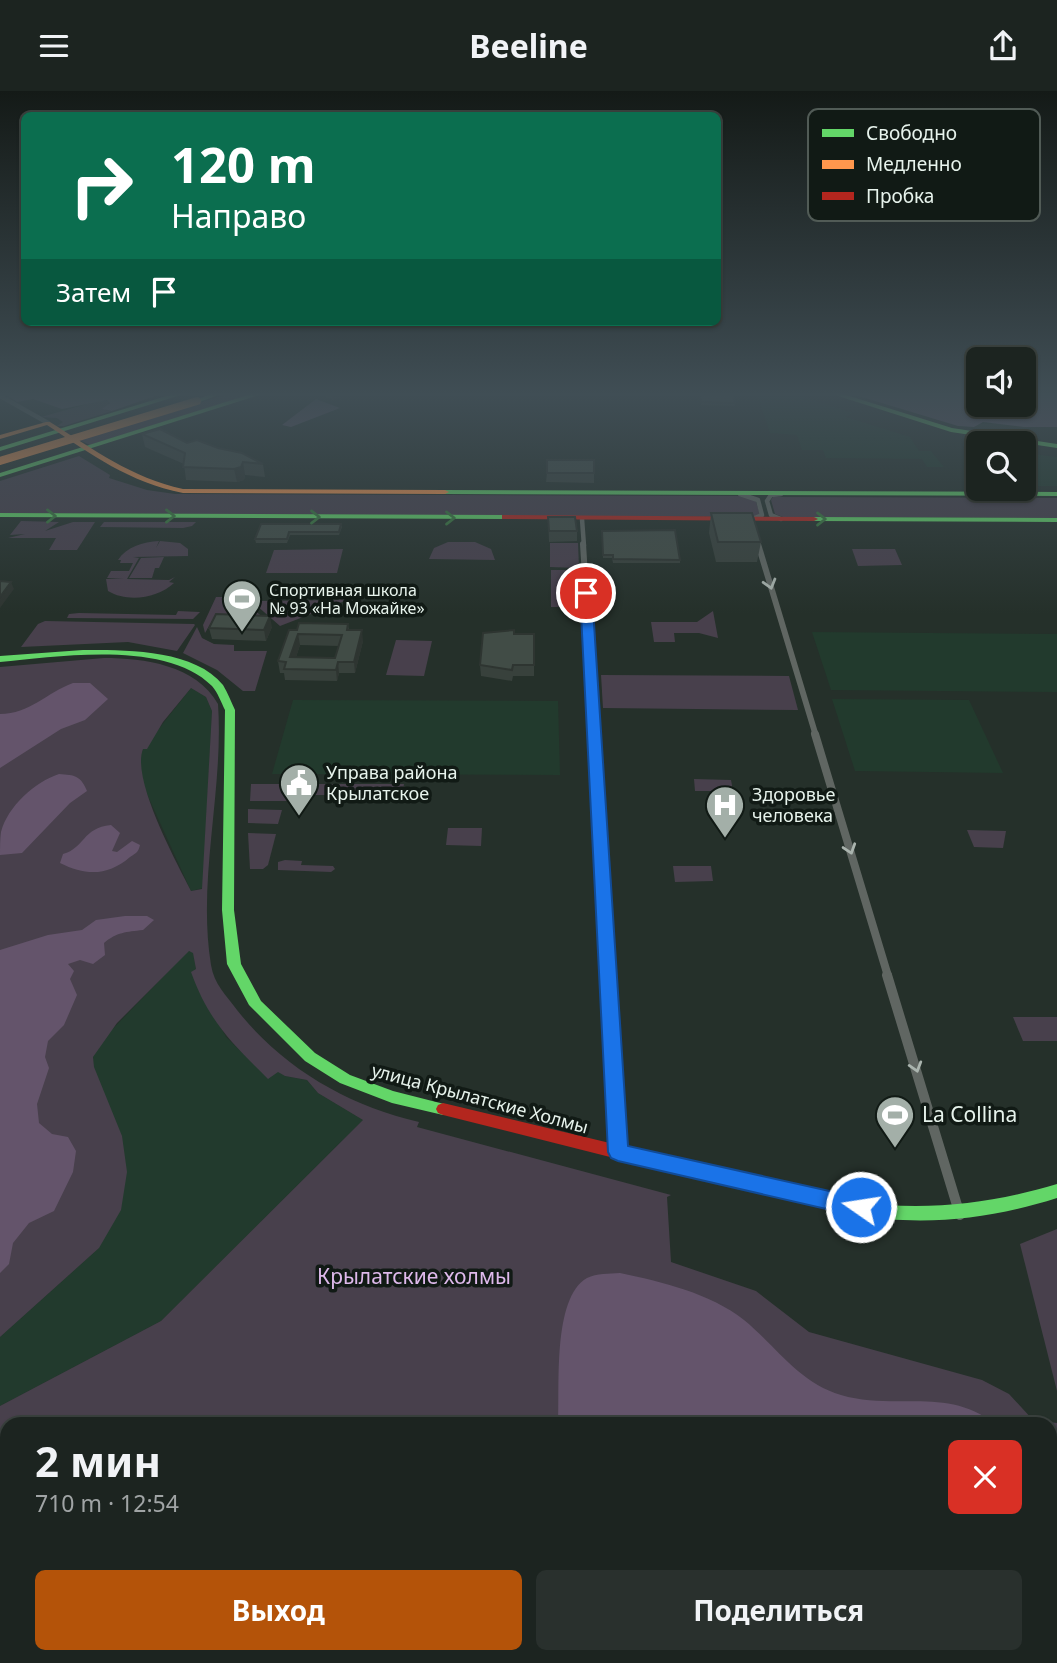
<!DOCTYPE html>
<html lang="ru">
<head>
<meta charset="utf-8">
<style>
  body { margin:0; font-family:"Noto Sans",sans-serif; background:#29302d; color:#f1f3f6; height:100vh; display:flex; flex-direction:column; font-size:26px; white-space:nowrap }
  * { box-sizing:border-box; margin:0 }
  p { font-size:23px; color:#a0a4a5 }
  .icon { flex:none; width:38px; height:38px; fill:none; stroke:currentColor; stroke-width:2; stroke-linecap:round; stroke-linejoin:round }
  .map { position:relative; flex:1; overflow:hidden }
  .side { position:absolute; left:0px; top:1326px; width:1057px; height:247px; display:flex; flex-direction:column; background:#1c2420; border-radius:21px 21px 0 0; box-shadow:0 2px 5px #0004,0 0 0 2px #3a413e }
  .side>* { flex:none }
  .guide { position:absolute; left:21px; top:21px; width:700px; height:214px; border-radius:10px; box-shadow:0 2px 5px #0004,0 0 0 2px #3a413e; background:#0b6e4f; color:#fff; overflow:hidden }
  .tools { position:absolute; left:966px; top:256px; display:grid; gap:14px }
  .tools a { display:grid; place-items:center; width:70px; height:70px; border-radius:10px; background:#1c2420; box-shadow:0 2px 5px #0004,0 0 0 2px #3a413e; font-size:35px }
  .pin { position:absolute; display:grid; place-items:center; width:60px; height:60px; color:#fff; margin:-30px; border:4px solid #fff; border-radius:50%; box-shadow:0 2px 7px #0007 }
  .me { position:absolute; width:77px; margin:-38px; rotate:283deg; stroke-linejoin:round; filter:drop-shadow(0 0 5px #0008) }
  .turn { display:flex; align-items:center; gap:24px; height:147px; padding:0 35px; font-size:32px }
  .turn .icon { width:91px; height:91px; stroke-width:2.5 }
  .turn b { display:block; font-size:49px; line-height:60px }
  .then { display:flex; align-items:center; height:66px; padding:0 35px; background:#0003; gap:14px; font-size:26px }
  .round { display:grid; place-items:center; flex:none; width:74px; height:74px; border-radius:10px; background:#29302d }
  .summary { display:flex; align-items:center; justify-content:space-between; height:119px; padding:0 35px }
  h1 { font-size:42px; font-weight:700; line-height:52px }
  .action { display:flex; gap:14px; margin-top:auto; padding:14px 35px }
  .action a { flex:1; height:80px; border-radius:10px; background:#b45309; color:#fff; font-size:28px; font-weight:700; line-height:80px; text-align:center }
  .action a+a { background:#29302d; color:#f1f3f6 }
  header { display:flex; justify-content:space-between; align-items:center; height:91px; padding:0 35px; background:#1c2420; font-size:32px; font-weight:700 }
  .map>svg:first-child { display:block }
  .built { fill:#223a2d }
  .green { fill:#48404c; fill-rule:evenodd }
  .forest { fill:#64546b }
  .lines { fill:none; stroke-linecap:round; stroke-linejoin:round }
  .street-far3 { stroke:#606662; stroke-width:4.5 }
  .street-far2 { stroke:#606662; stroke-width:6 }
  .street-far1 { stroke:#606662; stroke-width:8 }
  .street { stroke:#606662; stroke-width:10 }
  .fast { fill:#63d668; fill-rule:evenodd }
  .slow { fill:#ff974d; fill-rule:evenodd }
  .jam { fill:#b3261e; fill-rule:evenodd }
  .slow-bridge { stroke:#ff974d; stroke-width:8 }
  .wall { fill:#38413c; fill-rule:evenodd }
  .shaded-wall { fill:#2e3531 }
  .building { fill:#414c46; stroke:#2e3531; stroke-width:2; fill-rule:evenodd }
  .oneway { stroke:#3a783e }
  .oneway2 { stroke:#aab4ae }
  .route { fill:#1a73e8; stroke:#114b97; stroke-width:2 }
  .labels { text-anchor:middle; stroke-width:7; stroke-linejoin:round; paint-order:stroke }
  .far-poi-label { font-size:16px; fill:#e7f3ec; stroke:#111a15; text-anchor:start }
  .poi-label { font-size:18px; fill:#e7f3ec; stroke:#111a15; text-anchor:start }
  .street-label { font-size:18px; fill:#e7f3ec; stroke:#111a15 }
  .near-poi-label { font-size:21px; fill:#e7f3ec; stroke:#111a15; text-anchor:start }
  .near-park-label { font-size:21px; fill:#deb9eb; stroke:#111a15 }
  .key { fill:#111a15; stroke:#515b56; stroke-width:2 }
  .key-label { font-size:19px; fill:#e7f3ec }
</style>
</head>
<body>
<header><svg class="icon" aria-label="menu" viewBox="0 0 24 24"><path d="M4 6h16M4 12h16M4 18h16"/></svg>Beeline<svg class="icon" aria-label="share" viewBox="0 0 24 24"><path d="M12 15V3M7 8l5-5 5 5M5 13v7h14v-7"/></svg></header>
<div class="map">
<svg width="1057" height="1572" viewBox="0 0 1057 1572">
  <rect width="100%" height="100%" fill="#25302a"/>
  <g class="built">
    <path d="M757,303H795L852,322L846,326L910,346L919,360H931L944,376H927L922,368L826,367L823,359H802L797,344L770,342Z"/>
    <path d="M1024,362L1057,366V395H1037L1024,375Z"/>
    <path d="M812,541L1057,543V601L831,599Z"/>
    <path d="M191,597L206,606L212,620L203,797L191,800L142,692L138,672L143,658Z"/>
    <path d="M832,608L969,609L1003,682L855,680Z"/>
    <path d="M293,609L558,610L560,684L272,683Z"/>
    <path d="M188,860L193,861L196,878L192,881L226,946L268,987L278,980L285,985L307,989L318,1002L363,1029L161,1230L0,1315V1246L99,1157L93,966L103,948Z"/>
  </g>
  <g class="green">
    <path d="M228,303H253L90,354L79,349Z"/>
    <path d="M102,309L110,310L105,319L112,320L64,335H57L63,331L57,327L41,326Z"/>
    <path d="M79,365L110,384L109,387L147,399L175,403L748,405L755,408L760,423L752,426L0,422V390Z"/>
    <path d="M773,406L1057,407V427L783,426L775,423L771,409Z"/>
    <path d="M21,430L59,431L45,440L73,431H95L77,459H49L56,447H8L25,443L10,444Z"/>
    <path d="M104,431H196L192,435L183,437L100,436Z"/>
    <path d="M159,450L156,457L160,450L180,452L188,458V465L133,466L139,467L127,488L169,489L175,486L169,491L174,492C158,507 128,512 108,500L106,488H124L107,487L111,480H129L133,472H120L121,469H118C126,456 143,451 159,450Z"/>
    <path d="M448,451H475L491,458L495,469L429,468L434,457Z"/>
    <path d="M550,452H578L579,477L550,476Z"/>
    <path d="M343,458L337,482H266L274,459Z"/>
    <path d="M852,458H895L902,474L858,475Z"/>
    <path d="M164,466L159,477H155L152,487H129L141,467Z"/>
    <path d="M551,479H578L580,516H551Z"/>
    <path d="M216,506H240L269,532L212,530L205,542L203,534Z"/>
    <path d="M247,506L256,510L337,509L355,506L280,535Z"/>
    <path d="M178,520L200,521L193,528L67,527L69,523L79,522L176,524Z"/>
    <path d="M713,520L718,547L699,542H674L675,551H654L651,531H697Z"/>
    <path d="M45,530L194,533L195,534L177,560L128,551L21,556L38,533Z"/>
    <path d="M197,536L202,547L214,553L234,554V560H267L255,600H243L217,579L183,562Z"/>
    <path d="M396,549L432,550L424,585L386,584Z"/>
    <path d="M104,567C144,567 196,574 218,613C224,699 197,788 211,874C214,893 226,904 237,919C283,977 347,1014 419,1031L417,1036L671,1104L667,1106L671,1171L756,1200L809,1241L982,1289L1009,1303L1033,1329L1057,1332V1572H0V1315L161,1230L363,1029L318,1002L307,989L285,985L278,981L268,988C232,952 209,931 191,881L196,878L193,862L189,860L117,932L93,966L94,976L122,1045L127,1081L121,1119L99,1157L0,1246V576ZM191,597L206,606L212,620L202,798L191,800C176,770 131,688 143,658H147L163,631ZM7,1334H1050V1566H7Z"/>
    <path d="M601,584L789,585L798,619L603,617Z"/>
    <path d="M694,688L731,689L733,700H695Z"/>
    <path d="M251,693H404L402,704H293L292,710H250Z"/>
    <path d="M248,718L282,719L278,733L248,732Z"/>
    <path d="M448,737H482L481,755L446,754Z"/>
    <path d="M967,739L1006,740L1003,757L974,756Z"/>
    <path d="M248,742L276,743L268,774L263,778H250Z"/>
    <path d="M285,769L302,770L301,774L333,775L335,778L331,781L278,779V771Z"/>
    <path d="M673,775H711L713,790L675,791Z"/>
    <path d="M1013,926H1057V950H1023Z"/>
    <path d="M1057,1138V1300L1020,1153Z"/>
  </g>
  <g class="forest">
    <path d="M5,303H161L112,320L102,318L110,312L107,309L62,318L33,308L17,311Z"/>
    <path d="M852,303H978V313H1024V303H1057V336H1024L983,331L974,336L958,335Z"/>
    <path d="M316,308L340,317L291,336L282,334Z"/>
    <path d="M73,592H90L108,608L85,629L61,638L0,677V623C30,623 46,602 73,592Z"/>
    <path d="M59,683C75,684 81,685 87,700L70,712L22,762L0,764C0,757 0,748 1,741C8,715 35,691 59,683Z"/>
    <path d="M111,734L120,742L112,760L117,761L132,750L140,754C138,762 136,762 130,766C108,785 86,785 60,772L63,763C85,757 82,737 111,734Z"/>
    <path d="M125,825H147L154,829L143,839C126,841 117,841 104,852L105,864L93,873L80,869L68,873L74,880L70,888L77,904L64,934L48,950L45,966L49,977L37,1013L39,1032L52,1043L68,1046L76,1060L73,1081L54,1120L29,1132L13,1152L9,1173L0,1182V859L48,844L82,839L96,829Z"/>
    <path d="M620,1182C662,1191 710,1202 744,1229C776,1255 799,1292 841,1304C894,1320 948,1295 995,1333H558C560,1297 552,1207 587,1187C597,1182 609,1183 620,1182Z"/>
    <path d="M1050,1397L1057,1410V1572H259L265,1566H1050Z"/>
  </g>
  <g class="lines">
    <g class="street-far3">
      <path d="M0,305L48,332"/>
      <path d="M740,403L758,409L762,424L752,428"/>
      <path d="M781,403L771,404L767,410L771,424L781,428"/>
      <path d="M582,428L584,455"/>
      <path d="M757,451L758,455"/>
    </g>
    <g class="street-far2">
      <path d="M583,453L595,645"/>
      <path d="M758,453L816,645"/>
    </g>
    <g class="street-far1">
      <path d="M595,643L609,885"/>
      <path d="M815,643L888,885"/>
    </g>
    <g class="street">
      <path d="M609,884L619,1061"/>
      <path d="M887,884L960,1124"/>
    </g>
    <g class="fast">
      <path d="M173,303H184L0,360V356Z"/>
      <path d="M210,303H221L197,312L194,310Z"/>
      <path d="M251,303H262L0,386V382Z"/>
      <path d="M832,303H843L952,337L1057,353V357L951,341Z"/>
      <path d="M442,399L1057,401V405L445,403H442Z"/>
      <path d="M0,422L505,424L509,426L505,428L0,426Z"/>
      <path d="M811,426L1057,427V431L814,430H811Z"/>
      <path d="M83,559C125,559 194,558 223,594C228,602 231,611 235,619L234,819L241,873L261,910L315,962L350,984L393,1000L448,1014L450,1018L448,1022L443,1024L392,1012L340,992L305,970L249,914L227,873L222,819L225,619C221,611 218,602 212,595C167,549 59,565 0,571V565Z"/>
      <path d="M614,1053L886,1114C945,1118 1000,1110 1057,1093V1107C1000,1125 945,1133 886,1128L614,1067L609,1065L606,1060L609,1055Z"/>
    </g>
    <path class="slow" d="M46,331H50C93,358 132,387 183,398L445,399L449,401L445,403L183,402C129,391 92,364 47,334L0,348V344Z"/>
    <g class="jam">
      <path d="M502,424L814,426L818,428L814,430L505,428H502Z"/>
      <path d="M443,1012L614,1053L619,1055L622,1060L619,1065L614,1067L443,1024L438,1022L436,1018L438,1014Z"/>
    </g>
    <path class="slow-bridge" d="M0,370L197,310"/>
  </g>
  <g class="wall">
    <path d="M320,303H351L333,309Z"/>
    <path d="M699,303H733L735,312V315L701,314Z"/>
    <path d="M142,343L218,357L263,373L265,386L245,384L244,389L237,391L186,389L184,373L145,356Z"/>
    <path d="M547,382H594V392L546,391Z"/>
    <path d="M711,422L761,451L757,471H716L709,442Z"/>
    <path d="M548,426L577,440V450L549,451Z"/>
    <path d="M261,433H341L342,436L339,444H290L287,452H256L255,448Z"/>
    <path d="M602,440L680,469V472H613L612,467H603Z"/>
    <path d="M348,533L349,539L363,550L355,582H339L337,590L285,589L284,582H280L278,570L297,539ZM300,554L339,555L335,567L296,566Z"/>
    <path d="M272,536L266,550L212,548L209,537Z"/>
    <path d="M514,543H534V585H513L512,590L481,585L480,574Z"/>
  </g>
  <g class="shaded-wall">
    <path d="M333,303H351L333,309Z"/>
    <path d="M243,371L245,384L244,389L237,391L234,378Z"/>
    <path d="M11,491L14,498L0,517V506Z"/>
    <path d="M270,525L272,536L266,550L264,539Z"/>
    <path d="M362,539L363,550L355,582L354,571Z"/>
    <path d="M298,543L300,554L292,578L290,566Z"/>
    <path d="M338,571L339,582L337,590L336,579Z"/>
  </g>
  <g class="building">
    <path d="M700,303H733L735,312L701,311Z"/>
    <path d="M160,338L187,352L197,349L218,357L242,362L263,373L243,371L241,376L234,378L183,376L185,362L142,343Z"/>
    <rect x="547" y="369" width="47" height="13"/>
    <path d="M711,422H752L761,451H718Z"/>
    <path d="M548,426H575L577,440H549Z"/>
    <path d="M261,433H341L339,441H289L287,448H255Z"/>
    <path d="M675,439L680,469L613,468V464H603L602,440Z"/>
    <path d="M0,490L11,491L0,506Z"/>
    <path d="M216,523L270,525L264,539L209,537Z"/>
    <path d="M299,532L348,533L347,539H362L354,571H338L336,579L284,578L286,571L278,570L289,539H297ZM298,543L342,544L335,567L290,566Z"/>
    <path d="M514,539V543H534V574H513L512,579L480,574L483,542Z"/>
  </g>
  <defs><path id="oneway-chevron" d="M-2-3.5L2.5 0L-2 3.5" fill="none" stroke-width="1.6" stroke-linecap="round" stroke-linejoin="round" transform="scale(1.75)"/></defs>
  <g class="oneway">
    <use href="#oneway-chevron" transform="translate(51 425)"/>
    <use href="#oneway-chevron" transform="translate(170 425)"/>
    <use href="#oneway-chevron" transform="translate(315 426)"/>
    <use href="#oneway-chevron" transform="translate(450 427)"/>
    <use href="#oneway-chevron" transform="translate(821 428)"/>
  </g>
  <g class="oneway2">
    <use href="#oneway-chevron" transform="translate(770 493) rotate(74)"/>
    <use href="#oneway-chevron" transform="translate(850 758) rotate(72)"/>
    <use href="#oneway-chevron" transform="translate(916 976) rotate(73)"/>
  </g>
  <linearGradient id="sky" x2="0" y2="1"><stop stop-color="#141a17"/><stop offset="0.58" stop-color="#404e55"/><stop offset="1" stop-color="#404e55" stop-opacity="0"/></linearGradient>
  <rect width="1057" height="523" fill="url(#sky)"/>
  <path class="route" d="M586,499L592,502L628,1055L861,1107L869,1110L872,1116L869,1123L861,1126L618,1070L611,1067L608,1061L580,502Z"/>
  <defs>
    <g id="stadium-pin" transform="scale(2.0125)"><path d="M0 17L-7.5 6A9.5 9.5 0 1 1 7.5 6Z" fill="#a3afa8" stroke="#111a15"/><path d="M0-5a6.5 5 0 1 0 0 10a6.5 5 0 1 0 0-10ZM-3.5-1.8h7v3.6h-7Z" fill="#fff"/></g>
    <g id="civic-pin" transform="scale(2.0125)"><path d="M0 17L-7.5 6A9.5 9.5 0 1 1 7.5 6Z" fill="#a3afa8" stroke="#111a15"/><path d="M-.6-6.5H3V-4.5H.6V-3L4-1V1h2V6H-6V1h2V-1L-.6-3ZM-1.2 2.5V6h2.4V2.5Z" fill="#fff"/></g>
    <g id="hospital-pin" transform="scale(2.0125)"><path d="M0 17L-7.5 6A9.5 9.5 0 1 1 7.5 6Z" fill="#a3afa8" stroke="#111a15"/><path d="M-5-5h3v3.5h4V-5h3V5h-3V1.5h-4V5h-3Z" fill="#fff"/></g>
  </defs>
  <g fill-rule="evenodd">
    <use href="#stadium-pin" x="242" y="508"/>
    <use href="#civic-pin" x="299" y="692"/>
    <use href="#hospital-pin" x="725" y="714"/>
    <use href="#stadium-pin" x="895" y="1024"/>
  </g>
  <g class="labels">
    <g class="far-poi-label">
      <text x="269" y="505">Спортивная школа<tspan x="269" dy="18">№ 93 «На Можайке»</tspan></text>
    </g>
    <g class="poi-label">
      <text x="326" y="688">Управа района<tspan x="326" dy="21">Крылатское</tspan></text>
      <text x="752" y="710">Здоровье<tspan x="752" dy="21">человека</tspan></text>
    </g>
    <g class="street-label">
      <text transform="translate(480 1008) rotate(15)" y="6">улица Крылатские Холмы</text>
    </g>
    <g class="near-poi-label">
      <text x="922" y="1031">La Collina</text>
    </g>
    <g class="near-park-label">
      <text x="414" y="1193">Крылатские холмы</text>
    </g>
  </g>
  <rect x="808" y="18" width="232" height="112" rx="10" class="key"/>
  <rect x="822" y="38" width="32" height="8" fill="#63d668"/>
  <rect x="822" y="69" width="32" height="9" fill="#ff974d"/>
  <rect x="822" y="101" width="32" height="8" fill="#b3261e"/>
  <g class="key-label">
    <text x="866" y="49">Свободно</text>
    <text x="866" y="80">Медленно</text>
    <text x="866" y="112">Пробка</text>
  </g>
</svg>
<div class="tools">
<a><svg class="icon" aria-label="sound" viewBox="0 0 24 24"><path d="M4 9h4l5-4v14l-5-4H4zM17 9q2 3 0 6"/></svg></a>
<a><svg class="icon" aria-label="search" viewBox="0 0 24 24"><circle cx="10" cy="10" r="6"/><path d="M15 15l6 6"/></svg></a>
</div>
<div class="pin" style="left:586px;top:502px;background:#d93025"><svg class="icon" aria-label="arrive" viewBox="0 0 24 24"><path d="M6 21V4h12l-3 4 3 4H6"/></svg></div>
<svg class="me" style="left:861px;top:1116px" viewBox="-20 -20 40 40"><circle r="17" fill="#1a73e8" stroke="#fff" stroke-width="3"/><path d="M0-11L8 9 0 5-8 9z" fill="#fff"/></svg>
<div class="guide">
<div class="turn"><svg class="icon" aria-label="right" viewBox="0 0 24 24"><path d="M7 20v-9h11M14 6l5 5-5 5"/></svg><div><b>120 m</b>Направо</div></div>
<div class="then">Затем<svg class="icon" aria-label="arrive" viewBox="0 0 24 24"><path d="M6 21V4h12l-3 4 3 4H6"/></svg></div>
</div>
<section class="side">
<div class="summary"><div><h1>2 мин</h1><p>710 m · 12:54</p></div><a class="round" style="background:#d93025;color:#fff"><svg class="icon" aria-label="close" viewBox="0 0 24 24"><path d="M6 6l12 12M18 6L6 18"/></svg></a></div>
<div class="action"><a>Выход</a><a>Поделиться</a></div>
</section>
</div>
</body>
</html>
